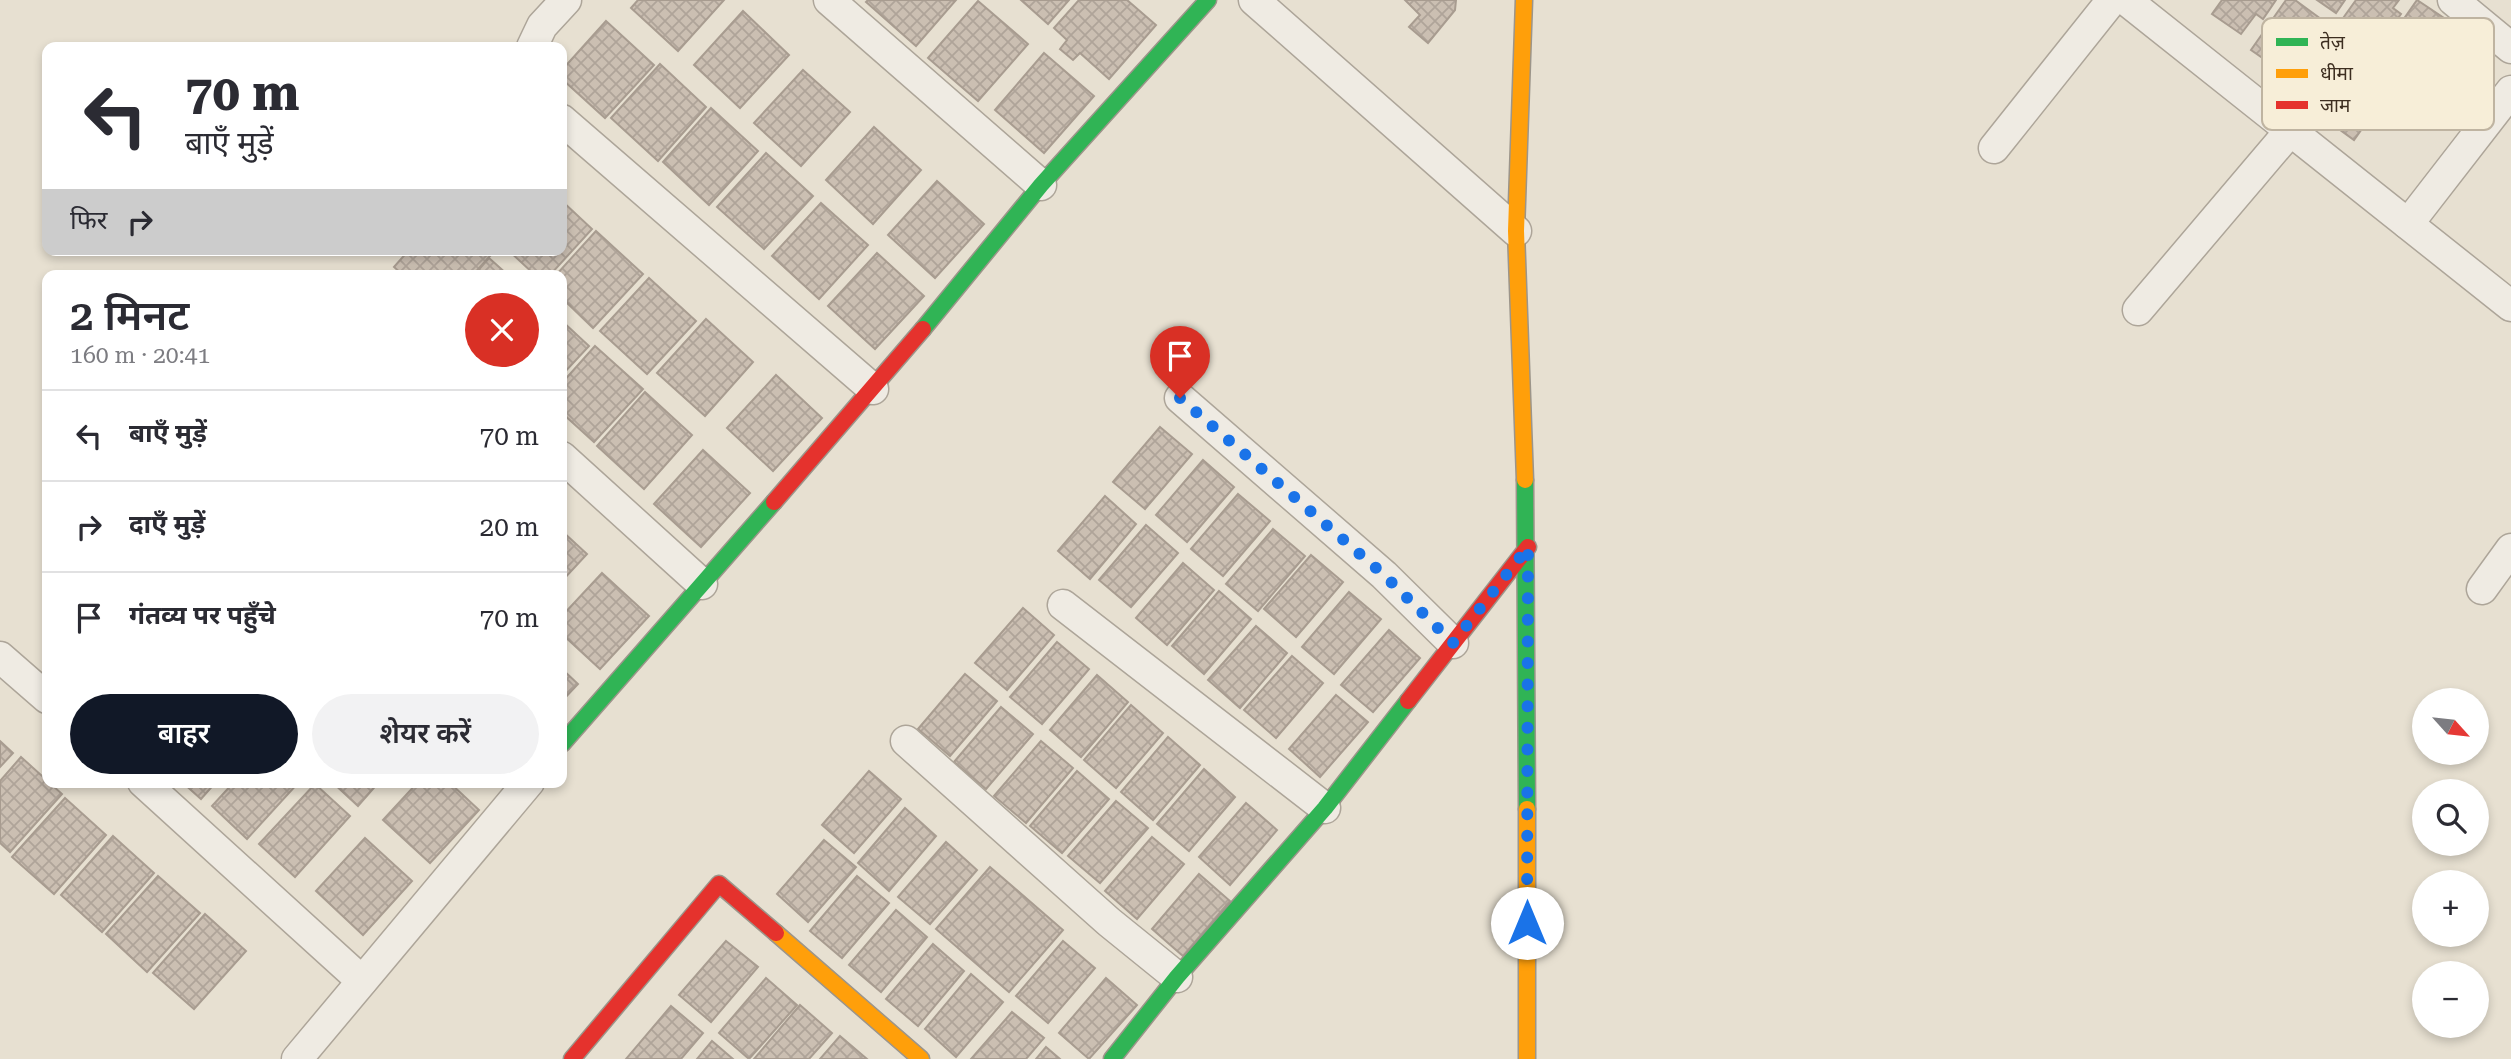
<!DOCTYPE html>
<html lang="hi">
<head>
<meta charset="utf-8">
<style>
  body { margin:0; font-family:"Roboto Serif","Noto Sans Devanagari",serif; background:#f2f2f3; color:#2b2b33; height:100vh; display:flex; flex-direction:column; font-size:26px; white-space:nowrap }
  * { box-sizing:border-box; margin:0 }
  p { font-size:23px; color:#7c7c81 }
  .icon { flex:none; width:38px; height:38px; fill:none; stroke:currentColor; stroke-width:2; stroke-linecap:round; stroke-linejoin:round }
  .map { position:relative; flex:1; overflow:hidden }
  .details { position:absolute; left:42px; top:270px; width:525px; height:518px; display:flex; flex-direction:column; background:#fff; border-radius:14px; box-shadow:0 4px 10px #0003 }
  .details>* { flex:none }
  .top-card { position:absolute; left:42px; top:42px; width:525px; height:214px; border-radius:14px; box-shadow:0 4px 10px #0003; background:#fff; color:#2b2b33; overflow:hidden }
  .needle { width:46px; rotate:117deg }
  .fabs { position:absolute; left:2412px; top:688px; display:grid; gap:14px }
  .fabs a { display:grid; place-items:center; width:77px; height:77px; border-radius:50%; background:#fff; box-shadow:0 4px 10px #0003; font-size:35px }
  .pin { position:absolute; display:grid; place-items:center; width:60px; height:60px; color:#fff; margin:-72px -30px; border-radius:50% 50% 50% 0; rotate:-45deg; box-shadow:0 0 7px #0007 }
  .pin .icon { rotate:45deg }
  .me { position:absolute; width:77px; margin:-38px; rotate:0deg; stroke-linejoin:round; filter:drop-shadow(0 0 5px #0008) }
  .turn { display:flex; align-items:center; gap:24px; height:147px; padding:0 28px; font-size:32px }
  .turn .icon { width:91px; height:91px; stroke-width:2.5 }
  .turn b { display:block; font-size:49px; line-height:60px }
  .then { display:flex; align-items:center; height:66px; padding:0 28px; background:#0003; gap:14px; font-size:26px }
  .round { display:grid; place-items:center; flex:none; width:74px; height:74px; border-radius:37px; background:#f2f2f3 }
  .headline { display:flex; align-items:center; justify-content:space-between; height:119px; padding:0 28px }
  h1 { font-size:42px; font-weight:600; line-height:52px }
  .action { display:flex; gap:14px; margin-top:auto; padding:14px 28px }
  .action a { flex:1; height:80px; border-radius:42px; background:#111827; color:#fff; font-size:28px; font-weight:600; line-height:80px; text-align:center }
  .action a+a { background:#f2f2f3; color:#2b2b33 }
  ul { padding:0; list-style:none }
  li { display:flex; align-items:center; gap:21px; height:91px; padding:0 28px; border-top:2px solid #e1e1e2 }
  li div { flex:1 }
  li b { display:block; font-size:26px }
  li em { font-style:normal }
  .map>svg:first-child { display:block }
  .building { fill:url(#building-cross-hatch); stroke:#a89c90; stroke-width:2 }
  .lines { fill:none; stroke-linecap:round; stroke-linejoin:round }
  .street-casing { stroke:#ada599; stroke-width:33 }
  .fast-casing { stroke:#9c958a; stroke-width:19 }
  .slow-casing { stroke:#9c958a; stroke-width:19 }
  .jam-casing { stroke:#9c958a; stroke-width:19 }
  .street { stroke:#efebe3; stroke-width:30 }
  .fast { stroke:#30b455; stroke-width:16 }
  .slow { stroke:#ff9f0a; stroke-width:16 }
  .jam { stroke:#e5322d; stroke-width:16 }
  .route { stroke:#1a73e8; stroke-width:12; stroke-dasharray:0 21.6 }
  .key { fill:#f7eed8; stroke:#bfb4a1; stroke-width:2 }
  .key-label { font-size:19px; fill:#3d2e20 }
</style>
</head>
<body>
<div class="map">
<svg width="2511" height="1059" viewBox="0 0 2511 1059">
  <defs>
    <pattern id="building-cross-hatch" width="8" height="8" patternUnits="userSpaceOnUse" patternTransform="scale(1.75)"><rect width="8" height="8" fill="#cbbfb2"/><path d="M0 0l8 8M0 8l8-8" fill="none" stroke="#afa499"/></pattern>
  </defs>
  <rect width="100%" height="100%" fill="#e7e0d1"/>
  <g class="building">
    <path d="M638,0H724L678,51L631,8Z"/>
    <path d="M868,0H956L916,46L866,2Z"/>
    <path d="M1021,0H1069L1048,24Z"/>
    <path d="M1079,0H1127L1156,25L1109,79L1080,53L1073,60L1060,49L1067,40L1054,28Z"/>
    <path d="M1405,0H1456L1455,10L1428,43L1409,27L1420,15Z"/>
    <path d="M2222,0H2276L2263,19L2256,14L2241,34L2212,14Z"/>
    <path d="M2286,0H2295L2325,22L2302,55L2294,50L2280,70L2251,50Z"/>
    <path d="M2317,0H2345L2336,13Z"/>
    <path d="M2356,0H2399L2393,8L2401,14L2377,47L2341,21Z"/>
    <path d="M2417,0L2447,20L2432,41L2440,46L2416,79L2380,53Z"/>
    <path d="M978,1L1028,44L978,101L928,58Z"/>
    <path d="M743,11L789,55L740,108L694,65Z"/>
    <path d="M606,21L654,65L605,118L562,79V70Z"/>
    <path d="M1044,53L1094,96L1044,153L995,110Z"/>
    <path d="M660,64L706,107L658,161L611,118Z"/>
    <path d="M2363,65L2400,91L2376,124L2369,119L2354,140L2325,119Z"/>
    <path d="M803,70L850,112L801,166L754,123Z"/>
    <path d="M711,108L758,151L709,205L663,162Z"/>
    <path d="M874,127L921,170L873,224L826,180Z"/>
    <path d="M766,153L813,196L764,249L717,207Z"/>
    <path d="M937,181L984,224L935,278L888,235Z"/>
    <path d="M562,201L592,229L550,275H535L508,250H562Z"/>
    <path d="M821,203L868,245L819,299L772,256Z"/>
    <path d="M596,231L643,274L593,328L562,298V275H556Z"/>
    <path d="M409,250H483L490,256L473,275H403L394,267Z"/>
    <path d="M877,253L924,296L875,349L828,306Z"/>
    <path d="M489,258L508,275H474Z"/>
    <path d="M649,278L696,321L647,374L600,331Z"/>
    <path d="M706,319L753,362L705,416L657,373Z"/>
    <path d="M562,321L589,346L562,375Z"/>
    <path d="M595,346L643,389L594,442L562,413V383Z"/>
    <path d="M776,375L822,418L773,471L727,428Z"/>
    <path d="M645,392L692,435L644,489L597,446Z"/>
    <path d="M1160,427L1192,454L1145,509L1113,482Z"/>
    <path d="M703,450L750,493L701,547L654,504Z"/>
    <path d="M1203,460L1234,487L1187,542L1156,515Z"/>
    <path d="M1238,494L1270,521L1223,576L1191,549Z"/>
    <path d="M1105,496L1136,524L1090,579L1058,551Z"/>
    <path d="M1146,525L1178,553L1131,607L1099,580Z"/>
    <path d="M1273,529L1305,556L1258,611L1226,584Z"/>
    <path d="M562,531L587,554L562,581Z"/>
    <path d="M1311,555L1343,582L1296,637L1264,609Z"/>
    <path d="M1183,563L1214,590L1167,645L1136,618Z"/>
    <path d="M602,573L649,616L600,669L562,634V616Z"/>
    <path d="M1219,591L1251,619L1204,674L1172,646Z"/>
    <path d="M1349,592L1381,619L1334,674L1302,647Z"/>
    <path d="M1023,608L1054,635L1007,690L975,663Z"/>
    <path d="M1256,626L1287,653L1240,708L1208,680Z"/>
    <path d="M1389,630L1420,658L1373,712L1341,685Z"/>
    <path d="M1057,642L1089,669L1042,724L1010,697Z"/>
    <path d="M1292,656L1323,683L1276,738L1244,710Z"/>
    <path d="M562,669L578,684L562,701Z"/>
    <path d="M965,674L997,701L950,756L918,729Z"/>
    <path d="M1097,675L1128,702L1081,757L1050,730Z"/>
    <path d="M1336,695L1368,722L1320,777L1289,749Z"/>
    <path d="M1131,705L1163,733L1116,788L1084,760Z"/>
    <path d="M1001,707L1033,734L986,789L954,762Z"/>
    <path d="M1168,737L1200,765L1153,820L1121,792Z"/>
    <path d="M0,741L13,753L0,767Z"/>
    <path d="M1041,741L1073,768L1026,823L994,796Z"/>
    <path d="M21,757L62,794L10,852L0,843V781Z"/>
    <path d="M1204,769L1235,797L1189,851L1157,824Z"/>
    <path d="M869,771L901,799L854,853L822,825Z"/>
    <path d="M1077,771L1109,799L1062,853L1030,826Z"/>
    <path d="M182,782H216L201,799Z"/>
    <path d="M234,782H299L247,839L212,806Z"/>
    <path d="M332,782H379L358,806Z"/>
    <path d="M418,782H449L479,810L430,863L383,820Z"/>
    <path d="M315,784L350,816L295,877L259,844Z"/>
    <path d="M65,798L106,835L54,894L12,857Z"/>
    <path d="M1116,801L1148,828L1100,883L1068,856Z"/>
    <path d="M1246,803L1277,830L1230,885L1199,857Z"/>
    <path d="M905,808L936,836L889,891L858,863Z"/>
    <path d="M113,836L154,873L102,932L61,895Z"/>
    <path d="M1152,837L1184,864L1137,919L1105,891Z"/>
    <path d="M365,838L412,881L363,935L316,891Z"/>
    <path d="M824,840L856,867L808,922L777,894Z"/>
    <path d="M946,842L977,870L930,924L898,897Z"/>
    <path d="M990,867L1063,930L1009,992L936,929Z"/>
    <path d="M1199,874L1230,901L1183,956L1152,929Z"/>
    <path d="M158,876L200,913L147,972L106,934Z"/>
    <path d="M857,876L889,903L842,958L810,931Z"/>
    <path d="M896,910L927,937L881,992L849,965Z"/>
    <path d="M205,914L246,951L194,1009L153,973Z"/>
    <path d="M726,941L758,967L711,1022L679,995Z"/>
    <path d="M1063,941L1095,968L1048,1023L1016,996Z"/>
    <path d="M933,944L964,971L918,1026L886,999Z"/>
    <path d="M971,974L1003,1002L956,1057L925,1029Z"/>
    <path d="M766,978L797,1005L749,1059L719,1033Z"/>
    <path d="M1106,978L1137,1005L1089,1059L1059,1033Z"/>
    <path d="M800,1005L832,1033L809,1059H754Z"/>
    <path d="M671,1006L703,1033L681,1059H626Z"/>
    <path d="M1012,1012L1044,1038L1026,1059H971Z"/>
    <path d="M840,1036L867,1059H820Z"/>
    <path d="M712,1041L733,1059H697Z"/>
    <path d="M1046,1047L1060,1059H1036Z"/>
  </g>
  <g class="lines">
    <g class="street-casing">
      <g id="street">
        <path d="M829,0L1041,185"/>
        <path d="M1254,0L1516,231"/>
        <path d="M2126,0L2511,306"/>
        <path d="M2453,0L2511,48"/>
        <path d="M532,47L542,26L566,0"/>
        <path d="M562,120L873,389"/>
        <path d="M1994,148L2112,0"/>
        <path d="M2408,224L2511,91"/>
        <path d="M2138,310L2290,131"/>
        <path d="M1180,398L1384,575L1453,643"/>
        <path d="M562,457L702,584"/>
        <path d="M2482,589L2511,549"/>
        <path d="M1063,605L1325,808"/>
        <path d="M0,657L47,698"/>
        <path d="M906,741L1109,922L1177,977"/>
        <path d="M143,782L362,981"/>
        <path d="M297,1059L529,782"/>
      </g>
    </g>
    <g class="fast-casing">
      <g id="fast">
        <path d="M923,329L1041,185L1208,0"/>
        <path d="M1525,480L1527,809"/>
        <path d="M562,744L774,502"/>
        <path d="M1112,1059L1177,977L1325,808L1408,701"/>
      </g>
    </g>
    <g class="slow-casing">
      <g id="slow">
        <path d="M1524,0L1516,231L1525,480"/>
        <path d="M776,933L921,1059"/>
        <path d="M1527,1059V809"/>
      </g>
    </g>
    <g class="jam-casing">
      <g id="jam">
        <path d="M774,502L923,329"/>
        <path d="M1408,701L1528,547"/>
        <path d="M572,1059L719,884L776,933"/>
      </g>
    </g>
    <use href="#street" class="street"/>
    <use href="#fast" class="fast"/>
    <use href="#slow" class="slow"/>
    <use href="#jam" class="jam"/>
  </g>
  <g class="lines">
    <path class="route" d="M1180,398L1384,575L1453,643L1528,547L1527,923"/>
  </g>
  <rect x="2262" y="18" width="232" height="112" rx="10" class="key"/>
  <rect x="2276" y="38" width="32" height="8" fill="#30b455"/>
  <rect x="2276" y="69" width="32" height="9" fill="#ff9f0a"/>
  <rect x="2276" y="101" width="32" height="8" fill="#e5322d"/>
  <g class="key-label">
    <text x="2320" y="49">तेज़</text>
    <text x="2320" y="80">धीमा</text>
    <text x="2320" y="112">जाम</text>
  </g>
</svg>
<div class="fabs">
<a><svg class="needle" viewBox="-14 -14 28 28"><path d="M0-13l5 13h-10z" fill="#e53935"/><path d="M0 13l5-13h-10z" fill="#7c7c81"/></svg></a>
<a><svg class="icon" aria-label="search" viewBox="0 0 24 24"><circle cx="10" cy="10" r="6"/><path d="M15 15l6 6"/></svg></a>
<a>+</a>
<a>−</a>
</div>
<div class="pin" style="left:1180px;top:398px;background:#d93025"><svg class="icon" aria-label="arrive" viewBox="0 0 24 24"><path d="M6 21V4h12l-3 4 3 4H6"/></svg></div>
<svg class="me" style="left:1527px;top:923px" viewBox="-20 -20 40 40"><circle r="19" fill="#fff"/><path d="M0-13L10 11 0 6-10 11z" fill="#1a73e8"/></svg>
<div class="top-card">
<div class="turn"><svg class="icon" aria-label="left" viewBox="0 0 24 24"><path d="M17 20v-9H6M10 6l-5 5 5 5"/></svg><div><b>70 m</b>बाएँ मुड़ें</div></div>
<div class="then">फिर<svg class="icon" aria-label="right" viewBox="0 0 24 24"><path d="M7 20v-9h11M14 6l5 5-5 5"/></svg></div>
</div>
<section class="details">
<div class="headline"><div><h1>2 मिनट</h1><p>160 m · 20:41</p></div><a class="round" style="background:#d93025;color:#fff"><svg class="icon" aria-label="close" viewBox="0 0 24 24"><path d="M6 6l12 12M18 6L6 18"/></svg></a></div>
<ul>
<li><svg class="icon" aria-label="left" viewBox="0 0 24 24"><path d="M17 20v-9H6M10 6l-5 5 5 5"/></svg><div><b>बाएँ मुड़ें</b></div><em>70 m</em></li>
<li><svg class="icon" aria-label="right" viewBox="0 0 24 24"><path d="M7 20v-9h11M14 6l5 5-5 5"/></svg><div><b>दाएँ मुड़ें</b></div><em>20 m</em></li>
<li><svg class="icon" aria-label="arrive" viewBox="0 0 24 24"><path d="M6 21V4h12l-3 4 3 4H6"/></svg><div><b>गंतव्य पर पहुँचे</b></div><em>70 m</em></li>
</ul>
<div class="action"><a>बाहर</a><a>शेयर करें</a></div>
</section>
</div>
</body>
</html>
